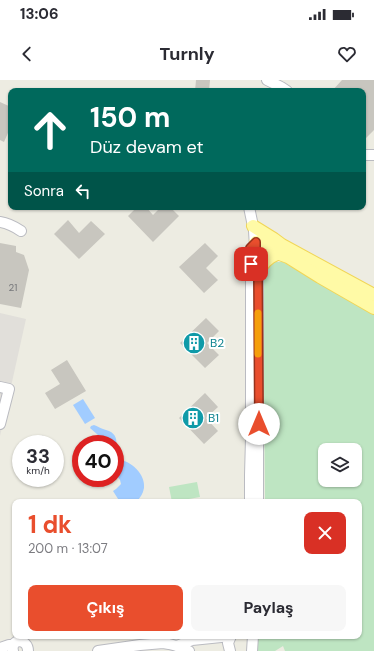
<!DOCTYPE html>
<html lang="tr">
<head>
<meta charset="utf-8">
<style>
  body { margin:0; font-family:"DM Sans",sans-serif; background:#f7f7f7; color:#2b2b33; height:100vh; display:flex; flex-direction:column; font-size:15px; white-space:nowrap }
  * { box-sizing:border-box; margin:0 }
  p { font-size:13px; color:#7c7c81 }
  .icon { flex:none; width:22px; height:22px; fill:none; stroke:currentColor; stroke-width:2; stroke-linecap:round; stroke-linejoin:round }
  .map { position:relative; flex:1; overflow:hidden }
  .sheet { position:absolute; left:12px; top:419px; width:350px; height:140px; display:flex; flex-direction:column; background:#fff; border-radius:8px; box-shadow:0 1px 3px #0004 }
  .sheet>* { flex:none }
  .guide { position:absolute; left:8px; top:8px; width:358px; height:122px; border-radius:8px; box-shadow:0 1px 3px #0004; background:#00695c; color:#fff; overflow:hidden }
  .buttons { position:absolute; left:318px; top:363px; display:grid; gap:8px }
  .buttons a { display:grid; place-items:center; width:44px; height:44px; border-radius:8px; background:#fff; box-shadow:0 1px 3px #0004; font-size:20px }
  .speed { position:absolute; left:12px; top:355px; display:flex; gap:8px; font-size:20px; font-weight:700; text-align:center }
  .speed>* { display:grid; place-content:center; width:52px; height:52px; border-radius:50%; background:#fff; box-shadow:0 1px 3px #0004; line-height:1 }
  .speed small { font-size:10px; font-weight:400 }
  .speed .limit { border:6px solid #d22; background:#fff; color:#111 }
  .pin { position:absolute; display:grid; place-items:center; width:34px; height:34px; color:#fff; margin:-17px; border-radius:8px; box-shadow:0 2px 6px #0006 }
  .me { position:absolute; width:44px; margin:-22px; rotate:0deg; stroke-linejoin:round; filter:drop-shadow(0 0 3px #0008) }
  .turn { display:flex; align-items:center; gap:14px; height:84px; padding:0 16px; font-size:18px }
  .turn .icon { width:52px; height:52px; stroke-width:2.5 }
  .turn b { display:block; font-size:28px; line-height:34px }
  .then { display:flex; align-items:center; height:38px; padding:0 16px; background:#0003; gap:8px; font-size:15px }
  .round { display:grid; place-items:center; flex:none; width:42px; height:42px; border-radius:8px; background:#f7f7f7 }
  .summary { display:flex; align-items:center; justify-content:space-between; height:68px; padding:0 16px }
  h1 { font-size:24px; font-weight:700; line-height:30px; color:#e94e2d }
  .primary-button { display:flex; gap:8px; margin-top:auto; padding:8px 16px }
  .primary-button a { flex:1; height:46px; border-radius:8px; background:#e94e2d; color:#fff; font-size:16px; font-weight:700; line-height:46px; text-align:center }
  .primary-button a+a { background:#f7f7f7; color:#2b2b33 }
  .status { display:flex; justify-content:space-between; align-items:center; height:28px; padding:0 20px; background:#fff; direction:ltr }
  .status svg { height:11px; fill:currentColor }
  header { display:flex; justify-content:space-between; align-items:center; height:52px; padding:0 16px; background:#fff; font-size:18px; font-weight:700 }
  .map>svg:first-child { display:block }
  .industrial { fill:#e1dfda }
  .green { fill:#bee5c2; fill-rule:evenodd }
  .water { fill:#a1ccff }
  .building { fill:#c8c6bf }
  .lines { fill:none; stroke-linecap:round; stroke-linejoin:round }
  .minor-casing { stroke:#babbc1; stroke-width:12 }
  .major-casing { stroke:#f1d657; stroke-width:14 }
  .minor { stroke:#fff; stroke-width:10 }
  .major { stroke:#fffaa6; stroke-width:12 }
  .route-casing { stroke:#97331d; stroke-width:10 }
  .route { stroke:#e94e2d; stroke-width:7 }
  .slow { stroke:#f59e0b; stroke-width:7 }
  .labels { text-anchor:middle; stroke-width:4; stroke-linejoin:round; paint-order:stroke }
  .number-label { font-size:10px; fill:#76777a }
  .culture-label { font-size:12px; fill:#0d838f; stroke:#fff; text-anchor:start }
</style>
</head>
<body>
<div class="status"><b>13:06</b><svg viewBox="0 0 49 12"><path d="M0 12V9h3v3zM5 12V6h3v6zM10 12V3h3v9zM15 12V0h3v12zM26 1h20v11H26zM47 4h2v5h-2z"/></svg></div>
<header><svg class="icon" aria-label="back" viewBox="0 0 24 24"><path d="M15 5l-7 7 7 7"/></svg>Turnly<svg class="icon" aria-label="heart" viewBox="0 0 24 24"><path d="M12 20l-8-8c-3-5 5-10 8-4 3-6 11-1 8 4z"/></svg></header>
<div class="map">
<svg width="374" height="571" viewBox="0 0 374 571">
  <rect width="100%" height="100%" fill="#edece2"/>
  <path class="industrial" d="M0,233L26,239L0,356Z"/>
  <g class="green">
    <path d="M275,182H283L288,185L374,234V571H285L283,566L275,571H256L258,556H359V422H265L263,197C265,188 266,186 275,182ZM325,370H355V400H325Z"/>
    <path d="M197,402L200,417L172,422L169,407Z"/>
  </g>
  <g class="water">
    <path d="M83,319L95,338L85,344L73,325Z"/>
    <path d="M94,345C98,346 99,348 103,349C105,350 107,350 109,351C116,354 118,361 115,367V364H102L98,355L90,348L91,346Z"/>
    <path d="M115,380C129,378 146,394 144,408C143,414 140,418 136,422H120L113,411L116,409L121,404L120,400L115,393Z"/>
  </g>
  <g class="building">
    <path d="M196,0H210L209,11H195Z"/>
    <path d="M342,0H374V50L363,61V11H332Z"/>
    <path d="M0,22L11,27V46L4,62L0,60Z"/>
    <path d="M137,127H146L153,135L161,127H170L179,136L153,162L128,136Z"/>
    <path d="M68,140L79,153L91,141L105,154L79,179L54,154Z"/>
    <path d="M0,163L16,166V172L24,175L29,190L21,228L0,224Z"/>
    <path d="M205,163L218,176L206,188L218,200L204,213L179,187Z"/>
    <path d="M206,238L219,251L207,263L219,275L205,288L180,263Z"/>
    <path d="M67,280L86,311L55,329L45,313L60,304L51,290Z"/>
    <path d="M205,313L218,327L206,338L218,351L204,364L179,338Z"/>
    <path d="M43,355L49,364H28Z"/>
    <path d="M55,374L62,385L55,390Z"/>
  </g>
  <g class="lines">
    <g class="minor-casing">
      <g id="minor">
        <path d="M267,0L281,7L287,11"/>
        <path d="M363,75H374"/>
        <path d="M249,127L254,151L256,183L258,194V422"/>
        <path d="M0,142C7,143 15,147 21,151"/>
        <path d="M0,307L9,309L0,344"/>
        <path d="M250,422V395L251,359V178"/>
        <path d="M177,566L192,560L231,556"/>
        <path d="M0,568L9,565H13"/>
        <path d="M13,571C10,558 28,558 28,571"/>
        <path d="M98,571L140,565L163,563L169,564L177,566L189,571"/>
        <path d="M230,571L228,563L231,556"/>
        <path d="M252,571L253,556"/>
      </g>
    </g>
    <g class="major-casing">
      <g id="major">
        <path d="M253,146L274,159L282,165L374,215"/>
        <path d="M256,162L263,161L277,164"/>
        <path d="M256,172H274L288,177L320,197L374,228"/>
        <path d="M258,194C261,183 269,177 279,173"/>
      </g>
    </g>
    <use href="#minor" class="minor"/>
    <use href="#major" class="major"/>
  </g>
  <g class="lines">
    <g class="route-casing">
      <path id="route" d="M251,184L250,168L256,162V183L258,194L259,344"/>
    </g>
    <use href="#route" class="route"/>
    <path class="slow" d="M258,233V274"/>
  </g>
  <defs>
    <g id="building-disc" transform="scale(1.15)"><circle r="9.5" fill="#0f9aa8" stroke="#fff"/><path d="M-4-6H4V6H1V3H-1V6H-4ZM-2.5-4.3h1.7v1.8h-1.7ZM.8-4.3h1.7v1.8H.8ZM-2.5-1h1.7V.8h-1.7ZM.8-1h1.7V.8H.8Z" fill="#fff"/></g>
  </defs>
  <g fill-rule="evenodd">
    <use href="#building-disc" x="194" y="263"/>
    <use href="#building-disc" x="193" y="338"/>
  </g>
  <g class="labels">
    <g class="number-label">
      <text x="13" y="211">21</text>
    </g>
    <g class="culture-label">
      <text x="210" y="267">B2</text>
      <text x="208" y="342">B1</text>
    </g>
  </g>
</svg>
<div class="buttons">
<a><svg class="icon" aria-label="layers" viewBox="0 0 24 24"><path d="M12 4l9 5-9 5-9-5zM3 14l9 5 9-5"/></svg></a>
</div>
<div class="speed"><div>33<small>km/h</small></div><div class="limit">40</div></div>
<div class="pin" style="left:251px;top:184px;background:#d93025"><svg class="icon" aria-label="arrive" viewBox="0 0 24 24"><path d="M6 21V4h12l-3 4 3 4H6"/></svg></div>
<svg class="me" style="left:259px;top:344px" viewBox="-20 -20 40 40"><circle r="19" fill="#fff"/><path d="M0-13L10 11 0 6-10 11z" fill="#e94e2d"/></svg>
<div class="guide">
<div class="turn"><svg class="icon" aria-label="ahead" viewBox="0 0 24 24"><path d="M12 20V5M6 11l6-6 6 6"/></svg><div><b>150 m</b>Düz devam et</div></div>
<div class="then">Sonra<svg class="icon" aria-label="left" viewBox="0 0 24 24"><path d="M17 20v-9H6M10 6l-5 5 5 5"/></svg></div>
</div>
<section class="sheet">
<div class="summary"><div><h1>1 dk</h1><p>200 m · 13:07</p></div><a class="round" style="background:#d93025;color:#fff"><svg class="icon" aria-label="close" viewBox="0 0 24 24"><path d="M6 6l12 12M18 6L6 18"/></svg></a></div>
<div class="primary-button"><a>Çıkış</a><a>Paylaş</a></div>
</section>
</div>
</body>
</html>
